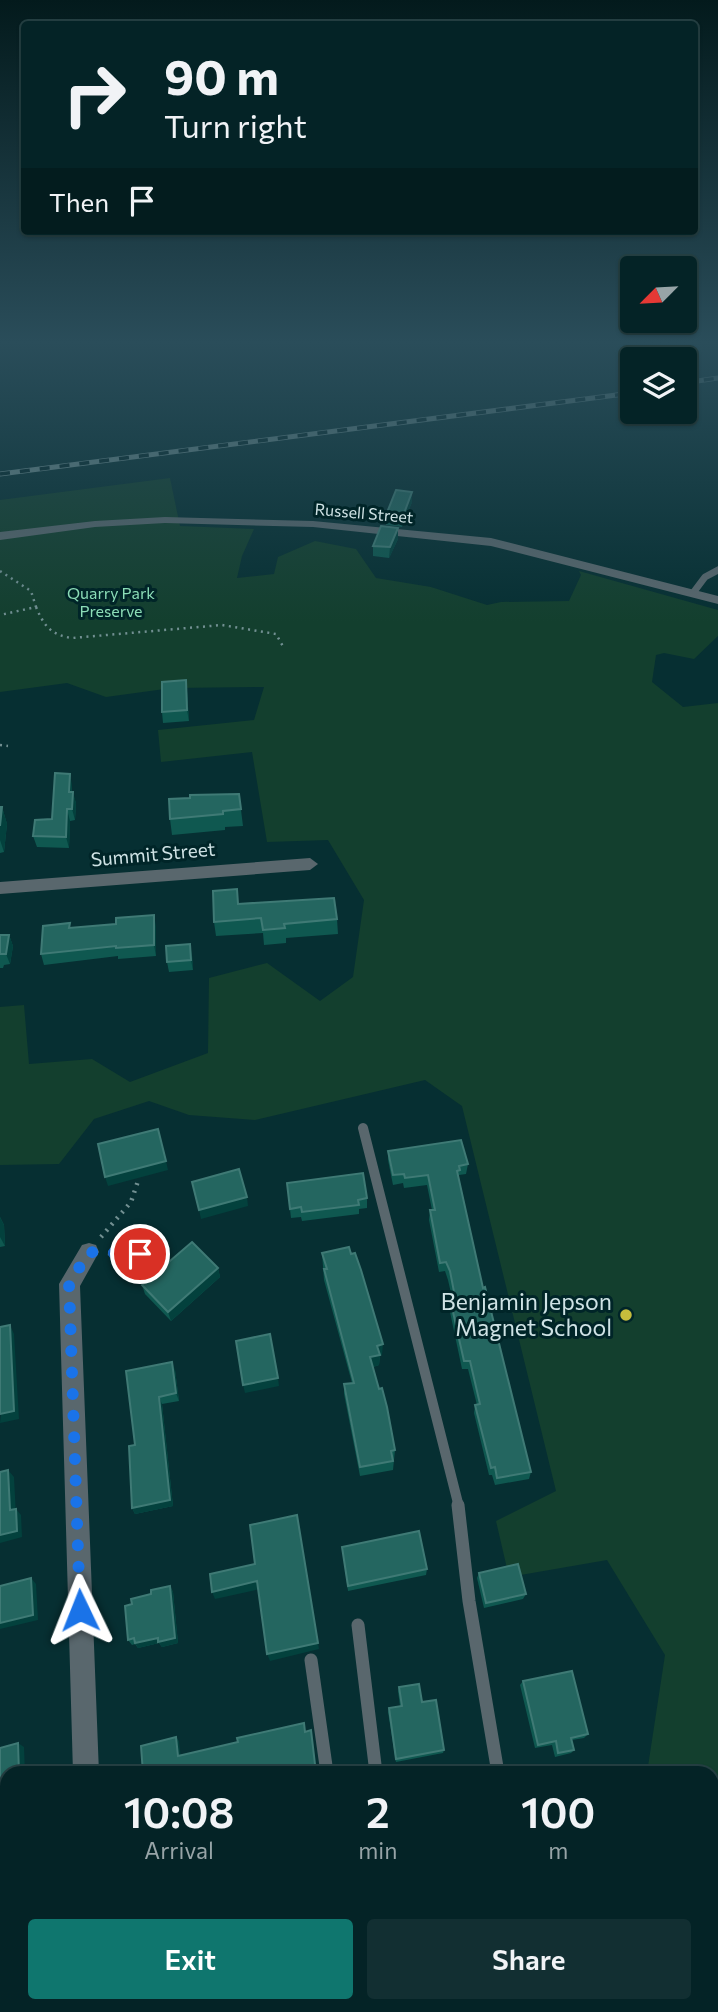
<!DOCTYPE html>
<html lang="en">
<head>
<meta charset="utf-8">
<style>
  body { margin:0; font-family:Commissioner,sans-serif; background:#122f32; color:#f1f3f6; height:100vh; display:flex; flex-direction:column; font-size:26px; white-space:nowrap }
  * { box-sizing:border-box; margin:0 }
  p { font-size:23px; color:#97a4a7 }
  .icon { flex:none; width:38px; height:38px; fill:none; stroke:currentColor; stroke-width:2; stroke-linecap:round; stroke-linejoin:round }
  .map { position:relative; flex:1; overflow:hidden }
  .side { position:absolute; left:0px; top:1766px; width:719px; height:247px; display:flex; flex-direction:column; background:#042326; border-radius:21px 21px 0 0; box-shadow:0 2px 5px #0004,0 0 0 2px #254043 }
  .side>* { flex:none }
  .hud { position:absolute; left:21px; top:21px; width:677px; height:214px; border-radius:7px; box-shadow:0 2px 5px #0004,0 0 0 2px #254043; background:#042326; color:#f1f3f6; overflow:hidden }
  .needle { width:46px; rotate:246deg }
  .controls { position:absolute; left:620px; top:256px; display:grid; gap:14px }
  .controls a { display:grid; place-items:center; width:77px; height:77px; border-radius:7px; background:#042326; box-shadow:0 2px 5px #0004,0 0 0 2px #254043; font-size:35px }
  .pin { position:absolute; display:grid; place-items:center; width:60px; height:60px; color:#fff; margin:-30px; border:4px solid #fff; border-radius:50%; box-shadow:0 2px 7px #0007 }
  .me { position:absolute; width:77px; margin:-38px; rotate:358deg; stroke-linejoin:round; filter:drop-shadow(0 0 5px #0008) }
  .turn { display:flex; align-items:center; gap:24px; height:147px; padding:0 28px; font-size:32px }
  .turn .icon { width:91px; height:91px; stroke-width:2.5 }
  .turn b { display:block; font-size:49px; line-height:60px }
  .then { display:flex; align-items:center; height:66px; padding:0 28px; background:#0003; gap:14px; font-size:26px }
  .eta { display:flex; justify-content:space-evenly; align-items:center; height:119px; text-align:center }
  .eta b { font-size:42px; font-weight:600; line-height:49px }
  .action { display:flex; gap:14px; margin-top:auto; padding:14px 28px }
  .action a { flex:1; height:80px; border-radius:7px; background:#0f766e; color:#fff; font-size:28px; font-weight:600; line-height:80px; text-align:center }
  .action a+a { background:#122f32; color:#f1f3f6 }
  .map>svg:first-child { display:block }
  .green { fill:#133f2e }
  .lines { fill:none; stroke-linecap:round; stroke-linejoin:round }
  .path-far1 { stroke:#729092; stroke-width:2.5; stroke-dasharray:2 4.5; stroke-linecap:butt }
  .path { stroke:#729092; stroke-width:4.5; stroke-dasharray:2 6; stroke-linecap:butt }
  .service-far2 { stroke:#59676d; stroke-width:7 }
  .service-far1 { stroke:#59676d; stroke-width:10 }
  .service { stroke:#59676d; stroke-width:13 }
  .minor { fill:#59676d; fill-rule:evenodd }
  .rail-casing { stroke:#718f91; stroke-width:5 }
  .rail { stroke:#002528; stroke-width:3.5; stroke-dasharray:10; stroke-linecap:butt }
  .wall { fill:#0f5850 }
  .shaded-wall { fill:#03413d }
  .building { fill:#246660; stroke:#3f7a75; stroke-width:2 }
  .route { stroke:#1a73e8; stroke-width:12; stroke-dasharray:0 21.6 }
  .poi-dot { fill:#c6bc3c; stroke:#002528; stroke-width:2.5 }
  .labels { text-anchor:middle; stroke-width:6; stroke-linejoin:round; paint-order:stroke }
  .far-street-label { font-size:16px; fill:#cfe3e5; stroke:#002528 }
  .far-park-label { font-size:16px; fill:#8bddb7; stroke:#002528 }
  .street-label { font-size:19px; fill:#cfe3e5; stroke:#002528 }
  .near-poi-label { font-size:23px; fill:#cfe3e5; stroke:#002528; text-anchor:end }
</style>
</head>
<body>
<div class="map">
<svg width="718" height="2012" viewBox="0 0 718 2012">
  <rect width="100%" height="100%" fill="#062f32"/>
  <path class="green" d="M170,478L180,526L254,529L242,556L237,578L274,574L278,557L315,541L356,549L376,578L431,587L487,605L501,602L569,601L581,575L579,571L718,610V636L694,659L664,653L656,655L652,682L683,707L718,703V1793H712V1773H647L665,1655L607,1560L509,1577L496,1521L556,1491L462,1106L425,1080L255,1120L189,1115L149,1101L94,1119L59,1164L0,1165V1007L24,1005L29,1064L92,1059L130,1082L208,1053L209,978L267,963L320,1001L353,977L364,900L328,840L267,842L252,752L161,762L158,730L254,720L264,687L172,688L106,697L67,683L0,692V500Z"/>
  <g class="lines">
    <g class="path-far1">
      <path d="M0,571L31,591L36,607L0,615"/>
      <path d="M36,607C44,626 51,635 72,638L222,625L276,634L284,648"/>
      <path d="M0,745L8,746"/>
    </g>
    <g class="path">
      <path d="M101,1237L131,1202L139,1178"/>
      <path d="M108,1253L146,1257L166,1268"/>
    </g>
    <path class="service-far2" d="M693,593L705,577L718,570"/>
    <path class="service-far1" d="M363,1128L459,1507"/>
    <g class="service">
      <path d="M458,1505L469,1601L498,1773"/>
      <path d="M358,1625L376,1773"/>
      <path d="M311,1660L327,1773"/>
    </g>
    <g class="minor">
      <path d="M165,517L313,521L491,538L718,596V604L491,546L313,527L165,523L95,527L0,540V532L95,521Z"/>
      <path d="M310,858L318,864L310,870L0,894V882Z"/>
      <path d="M89,1243L96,1245L99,1252L80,1286L99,1773H73L59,1284L82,1245Z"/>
      <path d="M718,1826V1854L712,1855V1827Z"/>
      <path d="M7,1881V1909L0,1910V1882Z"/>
      <path d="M80,2006H110L111,2012H81Z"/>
    </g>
    <g class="rail-casing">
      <g id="rail">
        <path d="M684,383L718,378"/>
        <path d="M0,474L632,393"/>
      </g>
    </g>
    <use href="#rail" class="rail"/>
  </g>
  <g class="wall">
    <path d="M412,502L402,527L386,525V515Z"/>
    <path d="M398,528V539L389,558L373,556V546Z"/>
    <path d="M187,691L189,721L163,723L162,712Z"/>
    <path d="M72,785V792L76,803L75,820L70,821L69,848L37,847L33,836L52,819Z"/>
    <path d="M239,794L243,826L225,827V830L172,835L170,819Z"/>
    <path d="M0,807H2L7,824L4,852L0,853Z"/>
    <path d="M239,904L337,919L338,934L286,938V943L264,945L263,933L216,936L214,922Z"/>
    <path d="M156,926V956L118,959V956L44,965L41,954L71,928Z"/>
    <path d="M0,934V935H9L13,946L10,964L4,965L3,968H0Z"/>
    <path d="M192,955L193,970L169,972L167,962Z"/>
    <path d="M388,1151L468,1164L466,1174L459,1175V1178L483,1288L531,1472L529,1479L495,1485L492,1475H489L474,1413L475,1405H477L468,1369H462L450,1312L451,1303L453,1302L448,1280L445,1271L439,1272L429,1220L430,1210H432L427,1185L404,1188L403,1183L393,1185L388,1160Z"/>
    <path d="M287,1183L367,1198V1208L359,1209V1214L302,1221L301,1217L291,1218Z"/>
    <path d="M0,1217L4,1225L5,1246L0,1247Z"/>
    <path d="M322,1253L382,1355H380L379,1365L373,1367L395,1450L393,1470L360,1476L344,1394V1384L352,1383L324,1280Z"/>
    <path d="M218,1268L220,1277L171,1321L145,1294L142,1285Z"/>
    <path d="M175,1370L179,1401L162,1404L173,1506L135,1514L132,1508L135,1445L126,1371Z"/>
    <path d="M342,1547L427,1569L426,1575L348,1591Z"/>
    <path d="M479,1573L526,1594L523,1599L484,1608L477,1578Z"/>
    <path d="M170,1586L173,1592L178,1643L162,1647L159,1643L138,1648L135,1644L132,1645L128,1640L132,1604Z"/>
    <path d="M523,1681L588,1734L584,1738L572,1740L574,1750L571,1753L555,1757L552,1745L535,1748L520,1685Z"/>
    <path d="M399,1687L422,1702L444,1750L443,1753L396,1762L388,1712L389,1708L400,1706L398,1691Z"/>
    <path d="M594,2006H667L640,2012H595Z"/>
  </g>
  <g class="shaded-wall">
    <path d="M412,492V502L402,527L403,516Z"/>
    <path d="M398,528V539L389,558L390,547Z"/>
    <path d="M186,680L187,691L189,721L187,710Z"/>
    <path d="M70,774L72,785L71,803L69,792Z"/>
    <path d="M73,792L76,803L75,820L72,809Z"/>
    <path d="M2,807L7,824L4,852L0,840V826Z"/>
    <path d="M67,809L70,821L69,848L66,837Z"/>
    <path d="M154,915L156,926V956L154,945Z"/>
    <path d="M9,935L13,946L10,964L6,954Z"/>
    <path d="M190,944L192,955L193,970L191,960Z"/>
    <path d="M166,1161L168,1170L108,1186L105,1177Z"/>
    <path d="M247,1197L248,1206L201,1219L199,1210Z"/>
    <path d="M0,1217L4,1225L5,1246L0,1237Z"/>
    <path d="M218,1268L220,1277L171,1321L168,1312Z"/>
    <path d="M10,1325L14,1334L19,1419L0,1423Z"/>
    <path d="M383,1344L382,1355H380L379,1365L370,1368V1357L377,1346Z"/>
    <path d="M172,1362L175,1370L179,1401L176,1393Z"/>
    <path d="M278,1378L279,1386L245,1393L243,1385Z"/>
    <path d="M159,1397L162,1404L173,1506L135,1514L132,1508Z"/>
    <path d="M8,1470L14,1477L16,1516L10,1510Z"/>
    <path d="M16,1509L21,1515L22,1537L0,1543V1535Z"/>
    <path d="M31,1578L36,1584L38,1620L0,1629V1623Z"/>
    <path d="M257,1581L260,1589L215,1599L212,1592Z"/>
    <path d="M170,1586L173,1592L178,1643L162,1647L159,1643L138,1648L135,1643Z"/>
    <path d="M318,1643L319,1649L270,1661L267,1654Z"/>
    <path d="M176,1737L179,1741L181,1759L178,1756Z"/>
    <path d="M18,1743L24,1747L25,1773H19Z"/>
    <path d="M7,1806V1810L0,1812V1808Z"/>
    <rect x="23" y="2006" width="7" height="6"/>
    <rect x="203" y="2006" width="3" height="6"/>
  </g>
  <g class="building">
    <path d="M396,490L412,492L403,516L386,515Z"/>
    <path d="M381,526L398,528L390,547L373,546Z"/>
    <path d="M186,680L187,710L162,712V682Z"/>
    <path d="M55,773L70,774L69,792H73L72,809H67L66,837L33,836L35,820L52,819Z"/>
    <path d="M239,794L241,809L223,811V814L170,819L169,799L190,798V795Z"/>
    <path d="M0,807H2L0,826Z"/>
    <path d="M237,889L238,904L334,898L337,919L284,924L285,928L263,930L261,918L214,922L213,891Z"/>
    <path d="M154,915V945L116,948V946L41,954L43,926L70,923L69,928L116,924V918Z"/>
    <path d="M0,935H9L6,954H0Z"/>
    <path d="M190,944L191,960L167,962L166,946Z"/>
    <path d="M158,1129L166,1161L105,1177L98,1144Z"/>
    <path d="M461,1140L468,1164L459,1166L460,1170L457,1171L483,1288L485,1287L531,1472L497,1478L495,1467L491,1468L475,1405L480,1404L470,1361H464L451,1303L456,1302L450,1271L446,1262L440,1263L430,1210H435L428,1175L405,1178L404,1174L393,1175L388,1151Z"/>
    <path d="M239,1169L247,1197L199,1210L192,1182Z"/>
    <path d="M363,1173L367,1198L358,1200L359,1205L302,1212L301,1207L290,1209L287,1183Z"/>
    <path d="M192,1242L218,1268L168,1312L142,1285Z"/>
    <path d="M349,1247L351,1254L355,1253L361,1270L383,1344L377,1346L380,1355L370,1357L379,1389L382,1388L387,1407L395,1450L391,1451L393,1461L360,1467L344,1384L354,1383L324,1269H327L322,1253Z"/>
    <path d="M10,1325L14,1411L0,1414V1327Z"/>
    <path d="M270,1334L278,1378L243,1385L236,1341Z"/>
    <path d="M172,1362L176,1393L159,1397L170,1500L132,1508L129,1446L135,1445L126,1371Z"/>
    <path d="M8,1470L10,1510L16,1509L17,1531L0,1535V1472Z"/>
    <path d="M297,1515L318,1643L267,1654L257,1581L212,1592L210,1574L255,1564L250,1525Z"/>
    <path d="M419,1531L427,1569L348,1586L342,1547Z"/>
    <path d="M518,1564L526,1594L486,1603L479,1573Z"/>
    <path d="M31,1578L33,1615L0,1623V1586Z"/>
    <path d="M170,1586L175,1638L158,1642V1638L135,1643L134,1638L128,1640L125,1606L132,1604L131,1599L151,1594V1590Z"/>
    <path d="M572,1671L588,1734L571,1738L574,1750L558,1753L556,1741L538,1745L523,1681Z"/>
    <path d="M419,1684L422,1702L436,1700L444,1750L396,1759L389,1708L402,1706L399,1687Z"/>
    <path d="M304,1723L305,1732L311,1730L316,1773H143L141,1746L176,1737L178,1756L238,1742L237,1738Z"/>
    <path d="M18,1743L19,1773H7V1806L0,1808V1748Z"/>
    <path d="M7,1990V2006H23V2012H0V2005L2,2004L1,1992Z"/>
    <rect x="155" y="2006" width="48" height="6"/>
    <path d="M404,2006H447H444L445,2012H405Z"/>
    <path d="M600,2006H667L640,2012H602Z"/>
  </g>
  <linearGradient id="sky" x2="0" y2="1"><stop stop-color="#031a1c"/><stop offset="0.55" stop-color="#2a4d5a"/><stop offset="1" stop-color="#2a4d5a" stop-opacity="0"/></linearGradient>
  <rect width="718" height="622" fill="url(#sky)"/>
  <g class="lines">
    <path class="route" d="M80,1610L69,1284L89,1252L140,1254"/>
  </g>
  <circle class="poi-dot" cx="626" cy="1315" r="7"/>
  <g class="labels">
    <g class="far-street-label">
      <text transform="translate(364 513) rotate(5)" y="6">Russell Street</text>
    </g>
    <g class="far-park-label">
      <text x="111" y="599">Quarry Park<tspan x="111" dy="18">Preserve</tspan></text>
    </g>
    <g class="street-label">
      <text transform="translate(153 854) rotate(-5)" y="7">Summit Street</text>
    </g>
    <g class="near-poi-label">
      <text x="612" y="1310">Benjamin Jepson<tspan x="612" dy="26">Magnet School</tspan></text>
    </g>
  </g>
</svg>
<div class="controls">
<a><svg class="needle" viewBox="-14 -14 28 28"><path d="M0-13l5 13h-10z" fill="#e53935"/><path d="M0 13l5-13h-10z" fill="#97a4a7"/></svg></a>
<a><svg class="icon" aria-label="layers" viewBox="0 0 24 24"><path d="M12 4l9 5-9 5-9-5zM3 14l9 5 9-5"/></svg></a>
</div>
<div class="pin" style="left:140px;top:1254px;background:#d93025"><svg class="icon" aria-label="arrive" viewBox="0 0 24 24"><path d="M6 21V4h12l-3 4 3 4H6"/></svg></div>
<svg class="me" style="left:80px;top:1610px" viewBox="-20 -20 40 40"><path d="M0-17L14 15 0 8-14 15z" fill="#1a73e8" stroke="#fff" stroke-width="4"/></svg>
<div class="hud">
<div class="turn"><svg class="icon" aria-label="right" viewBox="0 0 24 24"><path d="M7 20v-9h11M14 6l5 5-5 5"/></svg><div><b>90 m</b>Turn right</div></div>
<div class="then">Then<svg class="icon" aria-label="arrive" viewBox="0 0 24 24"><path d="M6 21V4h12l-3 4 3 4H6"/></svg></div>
</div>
<section class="side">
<div class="eta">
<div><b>10:08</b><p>Arrival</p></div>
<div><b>2</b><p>min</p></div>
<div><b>100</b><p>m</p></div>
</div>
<div class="action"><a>Exit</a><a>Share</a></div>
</section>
</div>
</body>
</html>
